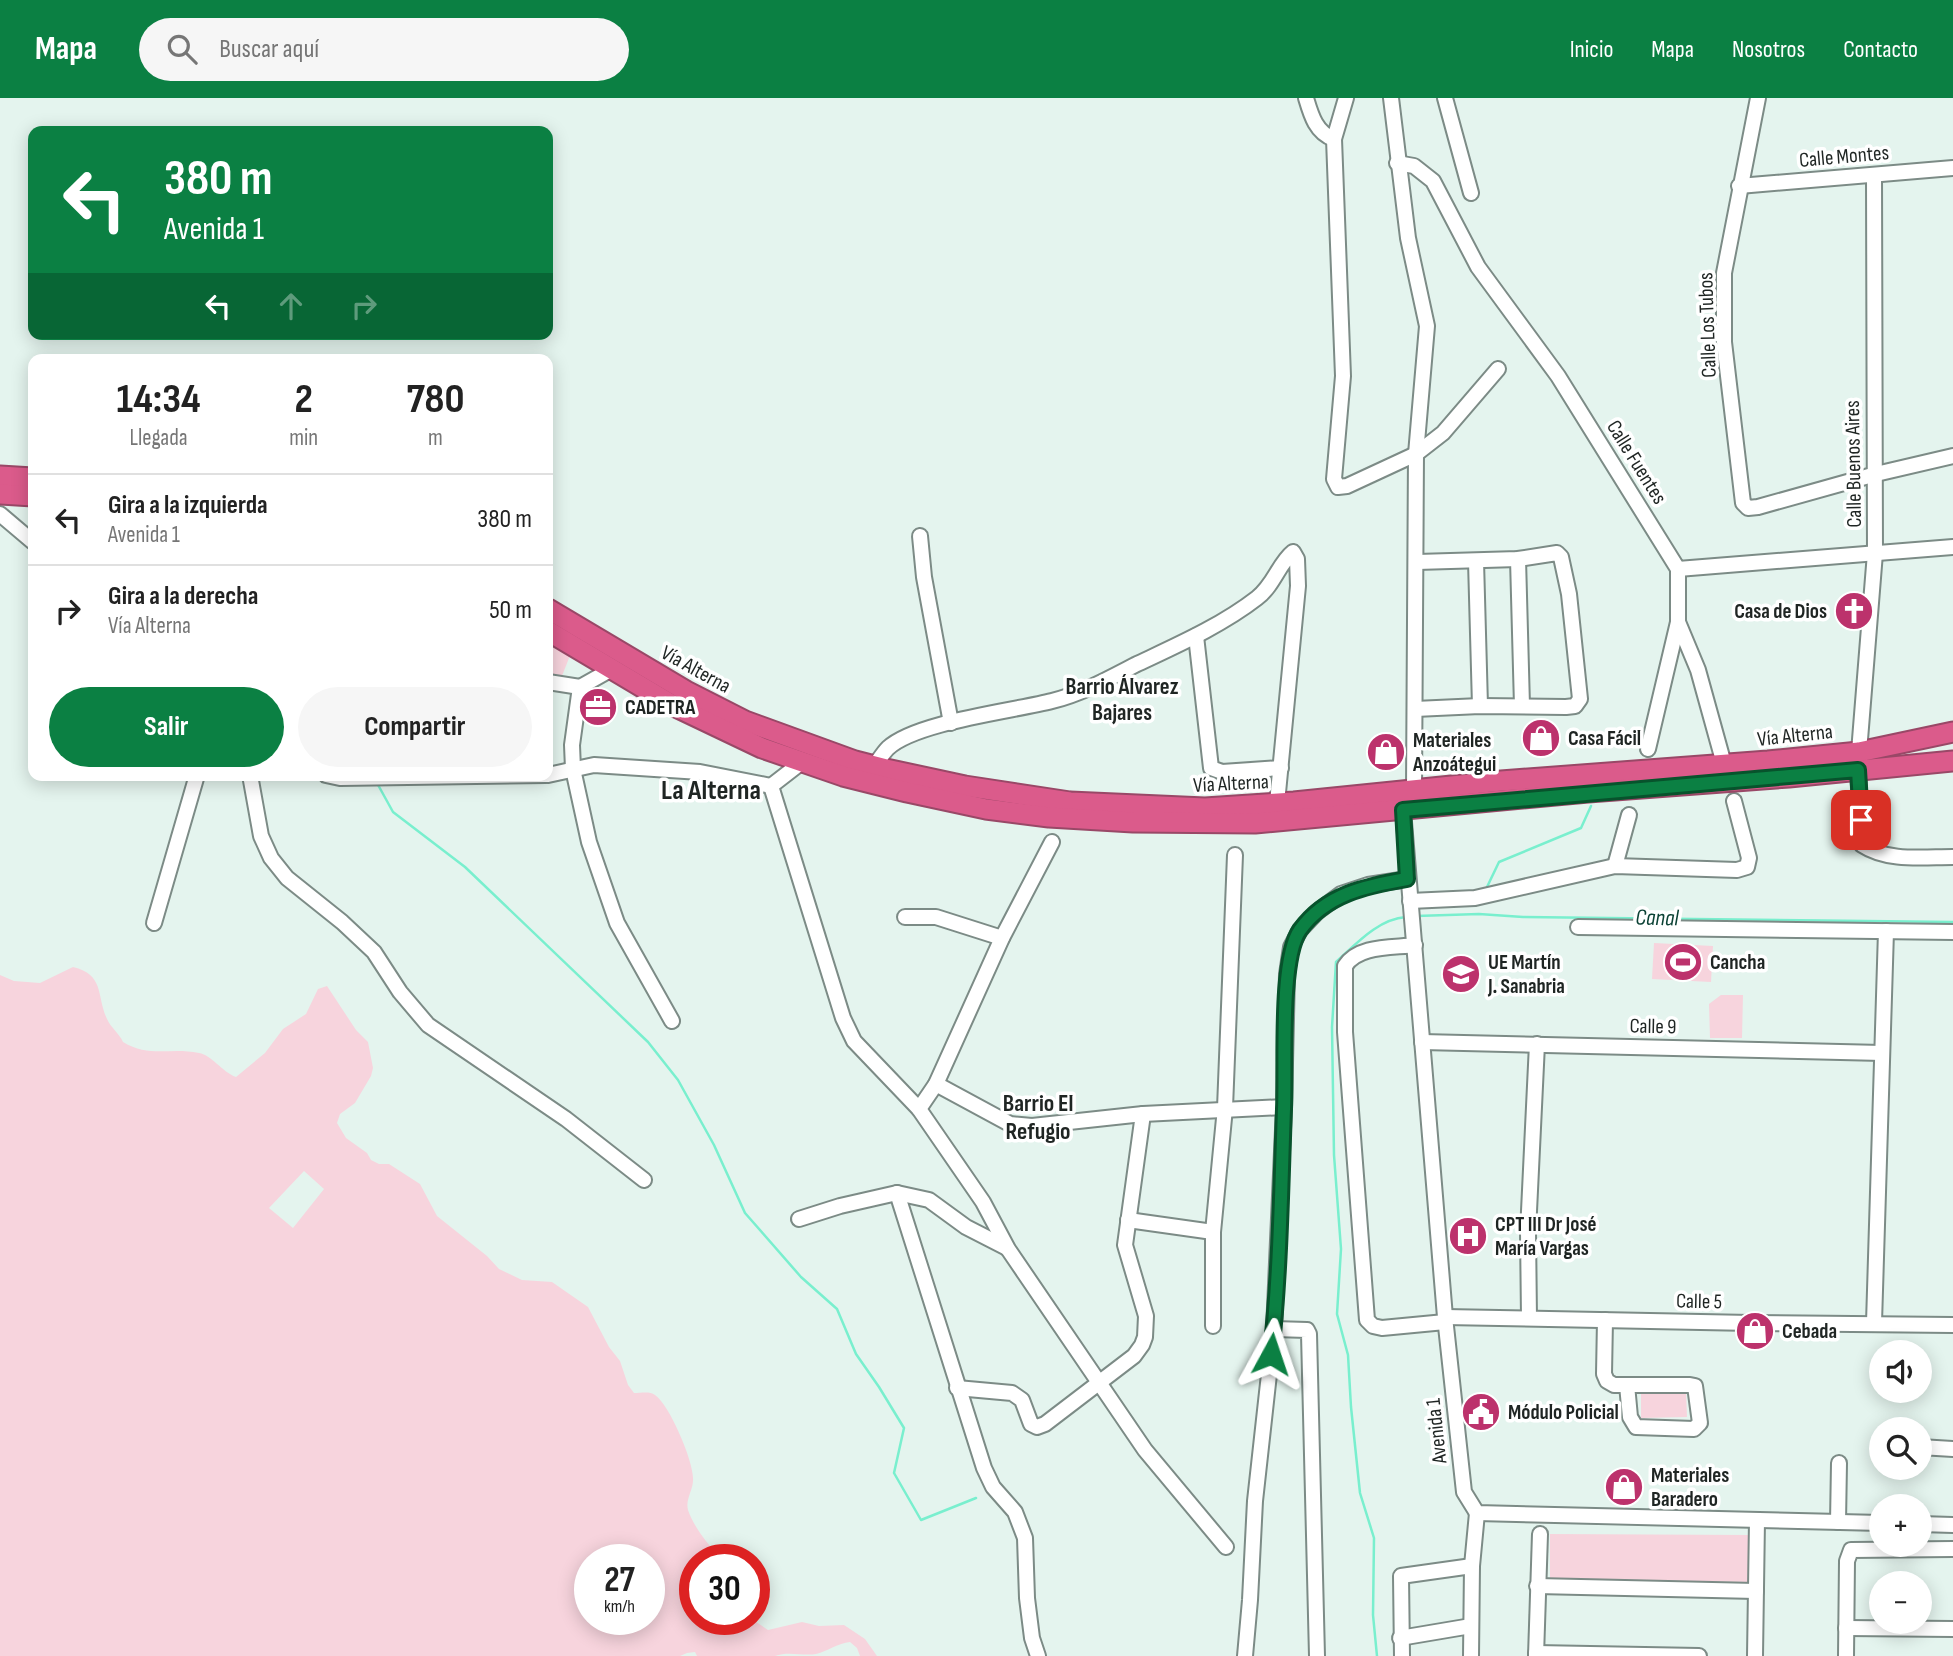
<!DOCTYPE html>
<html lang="es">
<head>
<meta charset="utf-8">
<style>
  body { margin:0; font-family:"Sofia Sans Condensed",sans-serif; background:#f6f6f6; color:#222; height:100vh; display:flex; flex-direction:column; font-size:26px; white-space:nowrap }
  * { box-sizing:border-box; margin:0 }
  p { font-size:23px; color:#767676 }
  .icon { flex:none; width:38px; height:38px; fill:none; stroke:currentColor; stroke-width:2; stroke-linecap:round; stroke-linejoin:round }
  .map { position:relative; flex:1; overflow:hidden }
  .side { position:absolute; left:28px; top:256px; width:525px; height:427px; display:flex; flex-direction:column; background:#fff; border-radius:14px; box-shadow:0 4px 18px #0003 }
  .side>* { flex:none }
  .top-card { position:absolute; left:28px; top:28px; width:525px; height:214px; border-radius:14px; box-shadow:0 4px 18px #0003; background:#0b8043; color:#fff; overflow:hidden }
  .fabs { position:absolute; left:1869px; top:1242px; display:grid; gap:14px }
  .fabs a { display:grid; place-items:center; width:63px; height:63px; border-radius:50%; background:#fff; box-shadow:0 4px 18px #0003; font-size:35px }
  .speed { position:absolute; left:574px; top:1446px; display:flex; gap:14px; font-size:35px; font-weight:700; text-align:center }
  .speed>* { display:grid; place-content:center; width:91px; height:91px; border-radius:50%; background:#fff; box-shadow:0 4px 18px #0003; line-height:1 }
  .speed small { font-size:18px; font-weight:400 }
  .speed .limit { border:10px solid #d22; background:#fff; color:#111 }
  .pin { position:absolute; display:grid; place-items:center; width:60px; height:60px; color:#fff; margin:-30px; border-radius:14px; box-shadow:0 4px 10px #0006 }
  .me { position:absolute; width:77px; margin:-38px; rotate:5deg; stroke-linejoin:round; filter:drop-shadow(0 0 5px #0008) }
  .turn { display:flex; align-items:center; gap:24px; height:147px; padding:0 21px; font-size:32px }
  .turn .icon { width:91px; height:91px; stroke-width:2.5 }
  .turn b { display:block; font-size:49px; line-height:60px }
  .lanes { display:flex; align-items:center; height:66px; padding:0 21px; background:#0003; justify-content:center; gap:35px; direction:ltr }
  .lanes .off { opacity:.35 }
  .eta { display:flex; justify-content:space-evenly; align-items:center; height:119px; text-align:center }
  .eta b { font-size:42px; font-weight:700; line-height:49px }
  .cta { display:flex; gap:14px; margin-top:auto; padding:14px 21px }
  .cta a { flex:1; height:80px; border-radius:42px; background:#0b8043; color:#fff; font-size:28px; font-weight:700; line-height:80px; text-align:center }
  .cta a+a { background:#f6f6f6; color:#222 }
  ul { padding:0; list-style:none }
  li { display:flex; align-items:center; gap:21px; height:91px; padding:0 21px; border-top:2px solid #e0e0e0 }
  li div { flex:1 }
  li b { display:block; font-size:26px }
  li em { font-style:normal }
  header { display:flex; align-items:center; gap:42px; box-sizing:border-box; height:98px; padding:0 35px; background:#0b8043; color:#fff }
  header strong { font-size:33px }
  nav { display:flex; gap:38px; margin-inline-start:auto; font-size:24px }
  .search { width:490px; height:63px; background:#f6f6f6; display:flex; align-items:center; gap:18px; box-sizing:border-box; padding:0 24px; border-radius:38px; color:#767676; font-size:26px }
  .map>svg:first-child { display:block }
  .green { fill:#f7d4dd; fill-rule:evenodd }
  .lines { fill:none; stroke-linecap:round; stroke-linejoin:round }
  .stream { stroke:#79efce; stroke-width:2.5 }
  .minor-casing { stroke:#7c8b86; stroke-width:18 }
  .highway-casing { stroke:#994867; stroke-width:23 }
  .minor { stroke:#fff; stroke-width:14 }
  .highway { stroke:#db5b8b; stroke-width:19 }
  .route-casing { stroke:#07532c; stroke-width:18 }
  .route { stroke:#0b8043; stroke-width:12 }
  .labels { text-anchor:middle; stroke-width:7; stroke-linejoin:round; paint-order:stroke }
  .street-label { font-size:21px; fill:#1f2523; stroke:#fff }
  .poi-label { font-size:21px; font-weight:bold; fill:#1f2523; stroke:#fff; text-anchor:start }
  .neighbourhood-label { font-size:23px; font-weight:bold; fill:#1f2523; stroke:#fff }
  .water-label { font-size:23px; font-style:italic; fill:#0c4235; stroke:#fff }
  .quarter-label { font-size:24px; font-weight:bold; fill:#1f2523; stroke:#fff }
  .district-label { font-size:28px; font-weight:bold; fill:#1f2523; stroke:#fff }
</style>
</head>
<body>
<header>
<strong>Mapa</strong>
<div class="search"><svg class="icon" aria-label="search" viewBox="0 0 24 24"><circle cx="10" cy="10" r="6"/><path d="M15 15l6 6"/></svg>Buscar aquí</div>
<nav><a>Inicio</a><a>Mapa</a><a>Nosotros</a><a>Contacto</a></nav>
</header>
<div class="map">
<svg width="1953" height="1558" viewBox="0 0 1953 1558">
  <rect width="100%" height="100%" fill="#e4f4ee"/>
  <g class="green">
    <path d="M548,547L571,555L560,583L548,578Z"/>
    <path d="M1654,845L1713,848L1711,884L1652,881Z"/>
    <path d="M73,869C105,877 96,897 107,921C111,930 119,935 123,944C149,960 171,949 199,955C212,957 222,974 236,979L265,955L283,931L306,916L318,891L327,888L356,932L368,944L373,970L371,978L355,1005L340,1016L337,1025L346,1040L367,1055L371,1062L379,1066H389L420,1086L437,1118L487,1158L499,1171L522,1182L552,1184L588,1209L609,1249L620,1263L628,1287L634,1295C641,1295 650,1293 655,1297C669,1306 693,1362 693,1380C694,1391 685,1401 688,1412C694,1430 709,1447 721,1461H695V1521H752L768,1532L802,1524L819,1528L844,1527L865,1541L877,1558H860L857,1550L850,1544C838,1545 828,1553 816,1556C802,1558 788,1553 775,1558H697L695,1554L687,1555L680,1558H0V877L14,883L40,885ZM304,1073L324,1091L293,1130L269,1110ZM649,1461V1521H590V1461Z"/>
    <path d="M1721,897H1743L1742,940H1710L1709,906Z"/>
    <path d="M1686,1294L1687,1319L1641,1320V1294Z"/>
    <path d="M1550,1436L1749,1437V1484L1550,1482Z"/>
  </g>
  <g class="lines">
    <g class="stream">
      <path d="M377,685L393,714L465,769L648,944L678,982L714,1047L745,1115L801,1179L837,1211L856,1256L879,1289L904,1330L894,1375L921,1422L976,1400"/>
      <path d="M1487,789L1499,764L1581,730L1591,708"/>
      <path d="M1416,818L1479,816L1523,819L1953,824"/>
      <path d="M1377,1558L1373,1517L1374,1440L1360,1395L1351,1309L1348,1257L1337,1216L1341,1151L1334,1057L1332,929L1336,864C1356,846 1378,821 1406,819"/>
    </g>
    <g class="minor-casing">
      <g id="minor">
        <path d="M1306,0C1311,17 1316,35 1334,41"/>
        <path d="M1346,0L1334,41L1343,278L1334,381L1338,389L1347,388L1416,356L1443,335L1498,271"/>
        <path d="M1391,0L1408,140L1427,228L1416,356L1414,692"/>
        <path d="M1445,0L1471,95"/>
        <path d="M1758,0L1724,175V244L1743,405L1748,410L1758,409L1876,376L1953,358"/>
        <path d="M1397,65L1414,68L1433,83L1478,169L1558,278L1678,471L1953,449"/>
        <path d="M1739,88L1953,70"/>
        <path d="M0,416L33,444"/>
        <path d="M920,438L924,479L951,625"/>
        <path d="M1518,461L1522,608"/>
        <path d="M1476,463L1480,608"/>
        <path d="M1678,524L1698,572L1724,666"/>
        <path d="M1196,538L1211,670L1222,674L1281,670"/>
        <path d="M612,571L580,589L572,647L573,671L589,744L617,825L672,923"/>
        <path d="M548,584L580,589"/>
        <path d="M1415,611L1480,608L1566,609L1575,608L1580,601L1569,496L1561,459L1557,455L1518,461L1417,464"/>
        <path d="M1648,651L1678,524V471"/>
        <path d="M1859,654L1875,455L1874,77"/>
        <path d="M802,664L771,688L843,920L854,943L919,1011"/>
        <path d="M875,667C879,662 883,655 888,650C916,624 1013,613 1052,603C1081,596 1108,581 1135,567C1175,548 1221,528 1257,500C1274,487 1279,465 1293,454L1297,461L1298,488L1277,705"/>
        <path d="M1858,672L1862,747C1888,764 1923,759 1953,759"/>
        <path d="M250,677L261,738L271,760L287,780L342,824L374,854L400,894L428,927L566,1021L644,1082"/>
        <path d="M326,677L340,680L546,677"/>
        <path d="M548,677L594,667L700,674L771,688"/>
        <path d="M1403,712L1445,1219L1464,1394L1477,1415L1881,1425"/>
        <path d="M1052,744L1002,840L936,986L919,1011L983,1104L1008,1151L1145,1352L1226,1449"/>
        <path d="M1615,768L1629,717"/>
        <path d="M1410,803L1475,800L1615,768L1737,772L1747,769L1749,760L1734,703"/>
        <path d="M905,819H936L1002,840"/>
        <path d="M154,825L197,677"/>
        <path d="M1578,829L1953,834"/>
        <path d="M1415,847C1392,850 1358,847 1345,868V934L1367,1222L1373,1228L1382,1230L1445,1224"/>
        <path d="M1422,944L1882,955"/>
        <path d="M936,986L1010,1026L1032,1028L1143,1016L1284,1009"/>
        <path d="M897,1095L984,1370L993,1389L1015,1414L1025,1440L1027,1500L1032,1540L1038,1558"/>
        <path d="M799,1121L840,1108L897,1095L929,1102L966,1129L1007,1150"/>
        <path d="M1128,1122L1213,1134"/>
        <path d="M1445,1219L1751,1225L1953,1227"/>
        <path d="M1529,1220L1528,1134L1537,946"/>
        <path d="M1605,1222L1604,1276L1607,1283L1614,1287H1690L1695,1288L1700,1325L1694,1331L1636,1329L1630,1319L1627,1287"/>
        <path d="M1874,1225L1886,833"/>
        <path d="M1213,1228V1134L1225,1010L1235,757"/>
        <path d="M1274,1231L1307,1232L1309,1236L1317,1558"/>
        <path d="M957,1290L1012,1295L1022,1302L1031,1326L1037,1329L1045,1326L1134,1258L1142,1247L1145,1239L1146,1218L1125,1147L1143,1016"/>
        <path d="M1920,1349L1953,1351"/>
        <path d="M1838,1424L1839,1365"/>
        <path d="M1920,1426L1953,1427"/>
        <path d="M1537,1488L1756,1493"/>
        <path d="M1846,1530L1953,1531"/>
        <path d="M1400,1540L1471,1528"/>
        <path d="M1536,1555L1699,1558"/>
        <path d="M1245,1558L1250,1502L1255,1403L1274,1231L1284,1009L1287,876L1291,849L1300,832L1317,814L1341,796L1368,787L1407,781"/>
        <path d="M1402,1558L1401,1478L1472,1468"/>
        <path d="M1471,1558L1472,1468L1477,1415"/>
        <path d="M1536,1558L1540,1436"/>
        <path d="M1755,1558L1757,1422"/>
        <path d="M1846,1558L1847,1463L1851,1452L1953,1451"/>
      </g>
    </g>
    <g class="highway-casing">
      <g id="highway">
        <path d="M0,378L33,380"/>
        <path d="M0,396L33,398"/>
        <path d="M548,511L686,593L745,623L855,663L886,671L965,688L1070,704L1205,710L1294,704L1501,683L1768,663L1859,654L1953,634"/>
        <path d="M548,533L674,608L762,650L843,678L907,694L986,711L1049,719L1133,724L1255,725L1588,694L1789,679L1953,663"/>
      </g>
    </g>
    <use href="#minor" class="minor"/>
    <use href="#highway" class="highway"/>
  </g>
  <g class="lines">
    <g class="route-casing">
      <path id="route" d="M1271,1256C1280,1175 1281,1092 1284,1011C1286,970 1279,862 1300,832C1326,796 1366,788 1407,781L1403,712L1858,672L1861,722"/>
    </g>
    <use href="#route" class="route"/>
  </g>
  <defs>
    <g id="church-disc" transform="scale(2.0125)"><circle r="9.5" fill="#bc326c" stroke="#fff"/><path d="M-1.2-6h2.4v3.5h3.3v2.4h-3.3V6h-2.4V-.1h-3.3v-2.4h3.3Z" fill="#fff"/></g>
    <g id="office-disc" transform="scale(2.0125)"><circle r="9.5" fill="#bc326c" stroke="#fff"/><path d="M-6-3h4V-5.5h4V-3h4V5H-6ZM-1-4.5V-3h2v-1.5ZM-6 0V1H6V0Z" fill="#fff"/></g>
    <g id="shop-disc" transform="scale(2.0125)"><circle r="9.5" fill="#bc326c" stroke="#fff"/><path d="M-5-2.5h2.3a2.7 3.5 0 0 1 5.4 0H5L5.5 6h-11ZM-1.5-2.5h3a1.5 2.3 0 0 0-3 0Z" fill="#fff"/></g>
    <g id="stadium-disc" transform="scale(2.0125)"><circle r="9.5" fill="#bc326c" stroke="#fff"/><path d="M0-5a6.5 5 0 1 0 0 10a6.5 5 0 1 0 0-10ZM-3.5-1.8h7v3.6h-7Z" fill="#fff"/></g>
    <g id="school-disc" transform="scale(2.0125)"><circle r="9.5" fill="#bc326c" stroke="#fff"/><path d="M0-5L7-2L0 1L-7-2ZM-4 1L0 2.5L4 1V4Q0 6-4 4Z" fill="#fff"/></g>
    <g id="hospital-disc" transform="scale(2.0125)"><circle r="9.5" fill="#bc326c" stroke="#fff"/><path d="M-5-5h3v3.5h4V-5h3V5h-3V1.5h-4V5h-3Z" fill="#fff"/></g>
    <g id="civic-disc" transform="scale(2.0125)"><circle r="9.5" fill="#bc326c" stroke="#fff"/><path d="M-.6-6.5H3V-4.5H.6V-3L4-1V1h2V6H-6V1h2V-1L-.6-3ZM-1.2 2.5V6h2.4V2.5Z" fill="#fff"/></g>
  </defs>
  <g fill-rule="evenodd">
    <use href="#church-disc" x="1854" y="513"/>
    <use href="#office-disc" x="598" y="609"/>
    <use href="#shop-disc" x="1541" y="640"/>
    <use href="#shop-disc" x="1386" y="654"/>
    <use href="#stadium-disc" x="1683" y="864"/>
    <use href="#school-disc" x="1461" y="876"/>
    <use href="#hospital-disc" x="1468" y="1138"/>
    <use href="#shop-disc" x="1755" y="1233"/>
    <use href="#civic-disc" x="1481" y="1314"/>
    <use href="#shop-disc" x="1624" y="1389"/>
  </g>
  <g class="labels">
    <g class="street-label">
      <text transform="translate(1844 58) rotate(-5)" y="7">Calle Montes</text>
      <text transform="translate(1707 227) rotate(-92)" y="7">Calle Los Tubos</text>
      <text transform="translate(1637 364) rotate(58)" y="7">Calle Fuentes</text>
      <text transform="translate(1853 366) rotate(-91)" y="7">Calle Buenos Aires</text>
      <text transform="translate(696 571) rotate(29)" y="7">Vía Alterna</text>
      <text transform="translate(1795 637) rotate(-6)" y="7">Vía Alterna</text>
      <text transform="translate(1231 685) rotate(-3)" y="7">Vía Alterna</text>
      <text transform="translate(1653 928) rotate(1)" y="7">Calle 9</text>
      <text transform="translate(1699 1203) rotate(1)" y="7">Calle 5</text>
      <text transform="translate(1436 1333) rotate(-96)" y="7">Avenida 1</text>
    </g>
    <g class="poi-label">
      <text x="1827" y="520" text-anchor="end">Casa de Dios</text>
      <text x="625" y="616">CADETRA</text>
      <text x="1568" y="647">Casa Fácil</text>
      <text x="1413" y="649">Materiales<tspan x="1413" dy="24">Anzoátegui</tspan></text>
      <text x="1488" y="871">UE Martín<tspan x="1488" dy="24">J. Sanabria</tspan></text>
      <text x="1710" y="871">Cancha</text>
      <text x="1495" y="1133">CPT III Dr José<tspan x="1495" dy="24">María Vargas</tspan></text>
      <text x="1782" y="1240">Cebada</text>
      <text x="1508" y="1321">Módulo Policial</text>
      <text x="1651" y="1384">Materiales<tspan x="1651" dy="24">Baradero</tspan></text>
    </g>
    <g class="neighbourhood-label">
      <text x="1122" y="596">Barrio Álvarez<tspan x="1122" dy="26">Bajares</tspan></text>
    </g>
    <g class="water-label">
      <text transform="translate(1657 819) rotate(1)" y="8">Canal</text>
    </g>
    <g class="quarter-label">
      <text x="1038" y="1013">Barrio El<tspan x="1038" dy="28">Refugio</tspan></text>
    </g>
    <g class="district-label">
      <text x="711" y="701">La Alterna</text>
    </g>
  </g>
</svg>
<div class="fabs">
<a><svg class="icon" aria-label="sound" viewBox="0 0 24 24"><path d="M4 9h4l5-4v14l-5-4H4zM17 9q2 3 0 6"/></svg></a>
<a><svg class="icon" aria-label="search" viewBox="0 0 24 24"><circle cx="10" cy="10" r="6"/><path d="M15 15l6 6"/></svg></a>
<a>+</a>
<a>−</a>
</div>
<div class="speed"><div>27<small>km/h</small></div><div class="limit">30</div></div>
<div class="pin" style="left:1861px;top:722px;background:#d93025"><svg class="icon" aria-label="arrive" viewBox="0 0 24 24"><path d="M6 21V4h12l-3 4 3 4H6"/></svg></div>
<svg class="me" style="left:1271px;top:1256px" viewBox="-20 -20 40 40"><path d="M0-17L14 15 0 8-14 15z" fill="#0b8043" stroke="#fff" stroke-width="4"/></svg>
<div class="top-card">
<div class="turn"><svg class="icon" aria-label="left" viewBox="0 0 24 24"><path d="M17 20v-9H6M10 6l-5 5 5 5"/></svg><div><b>380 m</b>Avenida 1</div></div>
<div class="lanes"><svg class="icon" aria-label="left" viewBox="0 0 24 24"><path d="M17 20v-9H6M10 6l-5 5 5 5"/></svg><svg class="icon off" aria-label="ahead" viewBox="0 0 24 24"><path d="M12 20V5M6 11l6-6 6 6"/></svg><svg class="icon off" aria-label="right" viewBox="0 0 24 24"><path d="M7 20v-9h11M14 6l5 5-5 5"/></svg></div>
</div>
<section class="side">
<div class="eta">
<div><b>14:34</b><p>Llegada</p></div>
<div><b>2</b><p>min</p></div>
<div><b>780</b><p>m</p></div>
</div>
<ul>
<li><svg class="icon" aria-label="left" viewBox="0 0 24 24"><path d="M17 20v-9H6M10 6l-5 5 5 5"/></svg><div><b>Gira a la izquierda</b><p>Avenida 1</p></div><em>380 m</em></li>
<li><svg class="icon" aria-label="right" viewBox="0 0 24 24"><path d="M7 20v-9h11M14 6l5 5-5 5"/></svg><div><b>Gira a la derecha</b><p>Vía Alterna</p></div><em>50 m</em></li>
</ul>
<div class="cta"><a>Salir</a><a>Compartir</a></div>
</section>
</div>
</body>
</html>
